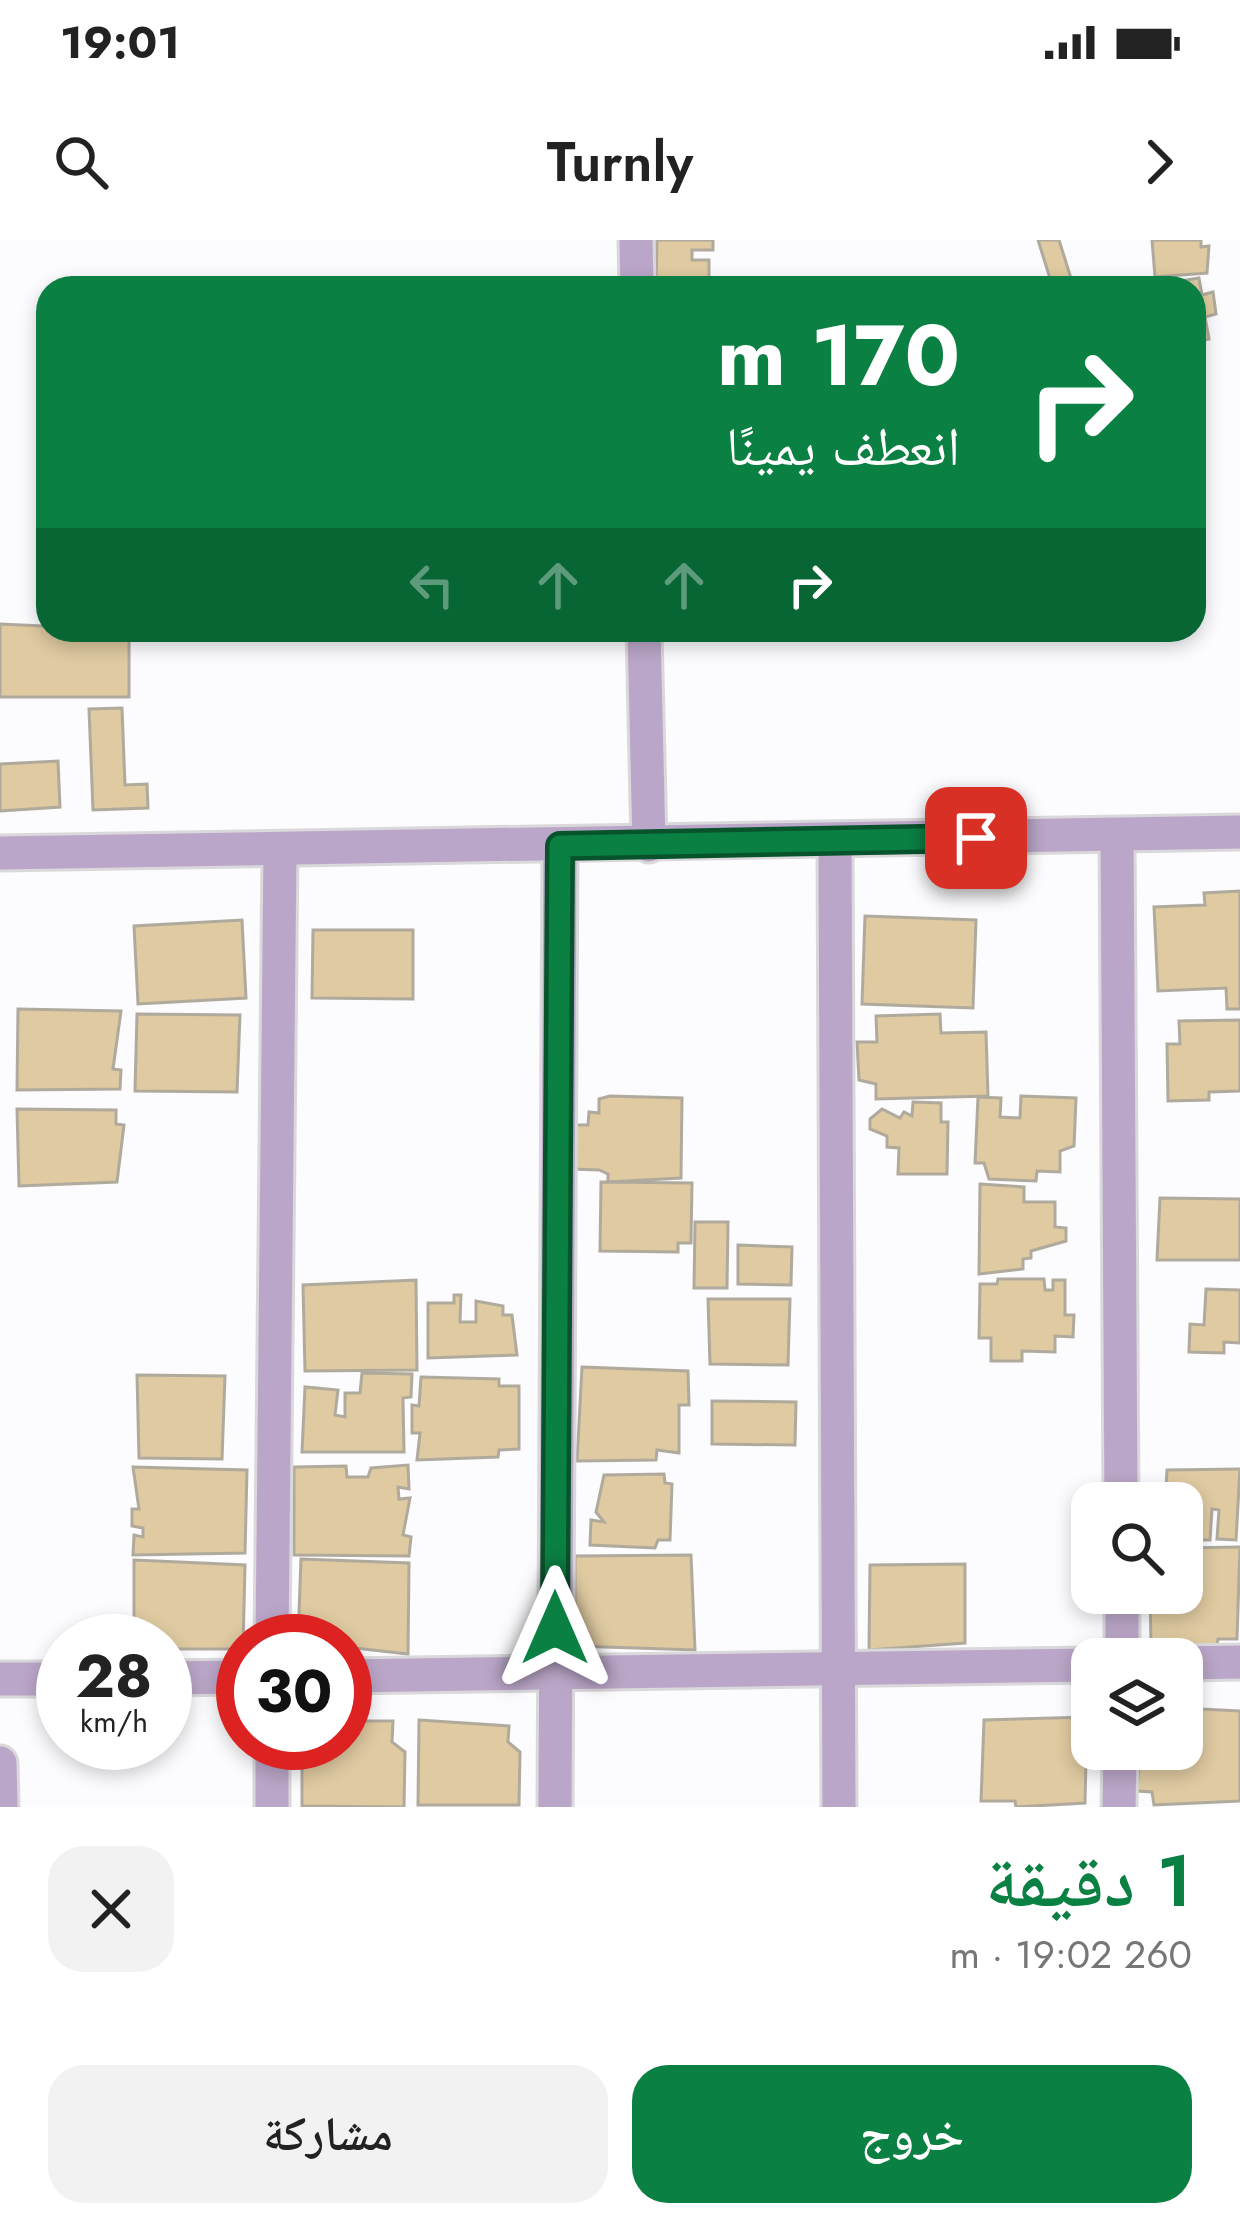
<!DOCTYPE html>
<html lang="ar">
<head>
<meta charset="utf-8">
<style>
  body { margin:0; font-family:Jost,"Noto Naskh Arabic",sans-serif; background:#f2f2f2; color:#222; direction:rtl; height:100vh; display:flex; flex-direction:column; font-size:45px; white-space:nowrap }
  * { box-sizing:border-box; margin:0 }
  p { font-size:39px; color:#767676 }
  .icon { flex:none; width:66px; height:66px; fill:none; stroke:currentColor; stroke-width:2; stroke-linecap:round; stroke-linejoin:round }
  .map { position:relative; height:1567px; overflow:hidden; direction:ltr }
  .drawer { display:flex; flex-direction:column; background:#fff; flex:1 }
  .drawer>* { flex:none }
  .top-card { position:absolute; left:36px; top:36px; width:1170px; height:366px; border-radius:36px; box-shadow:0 6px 18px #0003; direction:rtl; background:#0b8043; color:#fff; overflow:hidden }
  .fabs { position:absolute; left:1071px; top:1242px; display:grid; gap:24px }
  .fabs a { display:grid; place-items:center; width:132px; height:132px; border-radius:24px; background:#fff; box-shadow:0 6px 18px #0003; font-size:60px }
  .speed { position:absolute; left:36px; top:1374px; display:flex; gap:24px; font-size:60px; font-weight:700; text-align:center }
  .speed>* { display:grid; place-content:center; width:156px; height:156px; border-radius:50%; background:#fff; box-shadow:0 6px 18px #0003; line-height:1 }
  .speed small { font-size:30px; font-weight:400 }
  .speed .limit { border:18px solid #d22; background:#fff; color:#111 }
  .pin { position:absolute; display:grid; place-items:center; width:102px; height:102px; color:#fff; margin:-51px; border-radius:24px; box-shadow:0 6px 18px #0006 }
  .me { position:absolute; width:132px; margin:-66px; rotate:0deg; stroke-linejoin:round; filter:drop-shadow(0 0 9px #0008) }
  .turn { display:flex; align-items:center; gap:42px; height:252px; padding:0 48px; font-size:54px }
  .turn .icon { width:156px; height:156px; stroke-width:2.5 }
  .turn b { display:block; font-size:84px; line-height:102px }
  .lanes { display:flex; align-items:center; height:114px; padding:0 48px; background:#0003; justify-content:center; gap:60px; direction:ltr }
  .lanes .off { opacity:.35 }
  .round { display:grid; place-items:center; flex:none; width:126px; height:126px; border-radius:36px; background:#f2f2f2 }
  .head { display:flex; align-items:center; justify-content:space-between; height:204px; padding:0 48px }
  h1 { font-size:72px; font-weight:600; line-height:90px; color:#0b8043 }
  .cta { display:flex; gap:24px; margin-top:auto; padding:24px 48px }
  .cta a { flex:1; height:138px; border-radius:36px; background:#0b8043; color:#fff; font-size:48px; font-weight:600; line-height:138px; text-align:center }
  .cta a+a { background:#f2f2f2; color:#222 }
  .status { display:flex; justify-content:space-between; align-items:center; height:84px; padding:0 60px; background:#fff; direction:ltr }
  .status svg { height:33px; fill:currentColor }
  header { display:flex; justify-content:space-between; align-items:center; height:156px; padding:0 48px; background:#fff; font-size:54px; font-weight:600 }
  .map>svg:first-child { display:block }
  .building { fill:#dfcaa1; stroke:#b0aa9d; stroke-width:3 }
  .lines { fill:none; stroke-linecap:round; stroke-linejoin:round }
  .minor-casing { stroke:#dad8db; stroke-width:39 }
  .minor { stroke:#baa6c8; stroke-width:33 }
  .route-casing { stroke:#07532c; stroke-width:30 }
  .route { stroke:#0b8043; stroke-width:21 }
</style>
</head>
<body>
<div class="status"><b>19:01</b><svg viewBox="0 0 49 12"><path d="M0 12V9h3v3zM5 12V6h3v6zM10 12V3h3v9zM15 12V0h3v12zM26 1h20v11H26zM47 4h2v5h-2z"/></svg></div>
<header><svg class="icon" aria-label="forward" viewBox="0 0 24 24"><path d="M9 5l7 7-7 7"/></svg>Turnly<svg class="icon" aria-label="search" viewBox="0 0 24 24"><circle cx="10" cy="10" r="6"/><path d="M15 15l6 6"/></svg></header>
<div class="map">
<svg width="1240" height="1567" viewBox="0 0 1240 1567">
  <rect width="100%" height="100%" fill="#fcfbfd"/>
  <g class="building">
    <path d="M657,0H713V10H692V20H709V39H676V48H656Z"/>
    <path d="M1038,0H1059L1074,48H1053Z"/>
    <path d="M1152,0H1201V7L1209,6L1207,33L1155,37Z"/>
    <path d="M1199,38L1202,55L1213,52L1216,74L1205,77L1209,99L1194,102V48L1156,45Z"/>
    <path d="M0,384L129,390V457H0Z"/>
    <path d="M122,468L125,545L147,544L148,568L93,570L89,469Z"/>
    <path d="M58,521L60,567L0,571V524Z"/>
    <path d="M1240,651V769H1227L1226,748L1158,751L1154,667L1205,665L1204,653Z"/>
    <path d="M865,676L976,680L973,768L862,764Z"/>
    <path d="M242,680L246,758L138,764L134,686Z"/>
    <path d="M313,690H413V759L312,758Z"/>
    <path d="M18,769L121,771L113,829L121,830L120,849L17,850Z"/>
    <path d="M137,774L240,775L237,852L135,851Z"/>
    <path d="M940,774L941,793L986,792L988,856L876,859V844L859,840L857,802H877L876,776Z"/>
    <path d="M1240,780V851L1209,852V860L1168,861L1167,804H1180L1179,781Z"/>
    <path d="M610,856L682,858L681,938L608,942V934L599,930L572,929L573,885H588L589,872L599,873V859Z"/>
    <path d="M1021,856L1076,858L1074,906L1060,911V932L1037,931L1036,941L989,939L984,923H975L978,857L1001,858L1000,877L1020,878Z"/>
    <path d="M913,862L941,863V882H948L947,934H898L899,908L887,907V896L870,889V879L882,869L900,878L904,872L912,876Z"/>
    <path d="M17,869L116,870V884L124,885L117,942L19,946Z"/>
    <path d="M601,942L692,943L691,1003H678V1012L600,1011Z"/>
    <path d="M980,944L1024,947V962H1055V987L1066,988V1001L1031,1011V1018L1023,1019V1029L979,1034Z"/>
    <path d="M1160,958L1240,959V1020H1157Z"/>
    <path d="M695,982H728L727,1048H694Z"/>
    <path d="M738,1005L792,1007L791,1045L738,1044Z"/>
    <path d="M998,1039H1044L1045,1050H1053V1040H1065V1075H1074L1073,1097L1055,1096V1112L1022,1111V1121H991V1098H979L980,1044H997Z"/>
    <path d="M416,1040L417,1130L305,1131L303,1045Z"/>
    <path d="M1206,1049L1240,1050V1103L1224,1102V1113L1189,1112L1190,1084L1204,1085Z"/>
    <path d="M454,1055H461L460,1082H476V1061L503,1066V1075H512L517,1115L428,1118V1063H454Z"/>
    <path d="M708,1059H790L788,1125L710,1124Z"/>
    <path d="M582,1127L688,1131L689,1165H679V1213L657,1210L656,1220L577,1221Z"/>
    <path d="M362,1133L412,1134L411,1157L403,1158L404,1212H302L305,1147L338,1150L335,1175L345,1177V1153H360Z"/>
    <path d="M137,1135L225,1136L222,1219L139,1218Z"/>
    <path d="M421,1137L499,1139V1146H519V1209L499,1210L498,1217L417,1220L420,1193H412V1165L419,1166Z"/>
    <path d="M712,1161L796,1162L795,1205L712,1204Z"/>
    <path d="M408,1225L409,1249L398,1247L399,1259L410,1258L403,1295L411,1297L409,1316L294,1315V1227L346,1226L347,1237H368L371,1228Z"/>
    <path d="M133,1227L247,1230L245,1313L133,1315L134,1295L143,1297V1288L132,1286V1269H139Z"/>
    <path d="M1240,1229L1236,1300L1217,1299L1219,1270L1212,1269L1210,1300H1182V1263H1165L1167,1230Z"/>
    <path d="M664,1234L665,1243L672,1244L670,1300H658L655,1308L590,1305L591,1280L604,1282L596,1272L604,1235Z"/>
    <path d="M1240,1307L1237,1399H1218L1217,1406L1151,1404L1150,1353H1182V1308Z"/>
    <path d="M691,1315L695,1410L575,1406V1316Z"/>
    <path d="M301,1319L409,1323L408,1414L345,1407V1401H298Z"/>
    <path d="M134,1320L245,1325L243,1409H165V1401H134Z"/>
    <path d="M965,1324V1403L869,1410L870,1325Z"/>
    <path d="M1182,1468L1240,1471V1561L1154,1565L1152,1552L1137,1551L1140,1509H1182Z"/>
    <path d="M1087,1477L1085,1563L1016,1567L1015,1561H981L984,1480Z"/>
    <path d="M419,1480L509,1486L508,1502L520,1512L519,1565H418Z"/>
    <path d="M345,1481H393L392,1502L405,1512L404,1567L302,1566V1512H308V1503H345Z"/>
  </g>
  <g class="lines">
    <g class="minor-casing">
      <g id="minor">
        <path d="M636,0L637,48"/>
        <path d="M644,390L649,605"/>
        <path d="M1117,595L1121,1263"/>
        <path d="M835,601L839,1567"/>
        <path d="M0,613L1240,592"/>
        <path d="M1122,1353V1419"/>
        <path d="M272,1401L280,610"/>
        <path d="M1182,1423L1240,1422"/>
        <path d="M345,1436L1092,1425"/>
        <path d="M165,1438L243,1437"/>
        <path d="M0,1439H63"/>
        <path d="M0,1523L1,1567"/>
        <path d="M272,1567V1503"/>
        <path d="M555,1567L560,606"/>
        <path d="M1119,1567L1120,1509"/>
      </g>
    </g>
    <use href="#minor" class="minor"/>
  </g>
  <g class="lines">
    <g class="route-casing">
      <path id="route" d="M555,1388L560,606L976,598"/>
    </g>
    <use href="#route" class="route"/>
  </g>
</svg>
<div class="fabs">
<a><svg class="icon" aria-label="search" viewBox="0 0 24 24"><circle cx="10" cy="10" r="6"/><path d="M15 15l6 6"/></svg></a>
<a><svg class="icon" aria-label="layers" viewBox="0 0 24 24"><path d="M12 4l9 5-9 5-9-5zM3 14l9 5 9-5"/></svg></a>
</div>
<div class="speed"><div>28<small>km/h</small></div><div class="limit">30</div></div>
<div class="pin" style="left:976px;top:598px;background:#d93025"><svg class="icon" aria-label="arrive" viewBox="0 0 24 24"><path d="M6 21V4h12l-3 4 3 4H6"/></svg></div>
<svg class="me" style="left:555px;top:1388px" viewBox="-20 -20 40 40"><path d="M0-17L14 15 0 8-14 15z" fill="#0b8043" stroke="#fff" stroke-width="4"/></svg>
<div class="top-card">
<div class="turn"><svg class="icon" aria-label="right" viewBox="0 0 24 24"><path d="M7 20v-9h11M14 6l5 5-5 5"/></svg><div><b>170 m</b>انعطف يمينًا</div></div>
<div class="lanes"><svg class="icon off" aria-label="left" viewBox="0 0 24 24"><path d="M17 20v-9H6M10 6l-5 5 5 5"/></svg><svg class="icon off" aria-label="ahead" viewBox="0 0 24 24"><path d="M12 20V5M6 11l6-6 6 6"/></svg><svg class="icon off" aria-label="ahead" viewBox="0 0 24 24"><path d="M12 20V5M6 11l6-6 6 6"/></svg><svg class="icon" aria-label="right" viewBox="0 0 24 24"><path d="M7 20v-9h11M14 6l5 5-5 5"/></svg></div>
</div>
</div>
<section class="drawer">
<div class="head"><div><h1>1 دقيقة</h1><p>260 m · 19:02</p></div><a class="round"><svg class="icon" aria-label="close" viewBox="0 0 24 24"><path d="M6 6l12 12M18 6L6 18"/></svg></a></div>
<div class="cta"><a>خروج</a><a>مشاركة</a></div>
</section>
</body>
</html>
